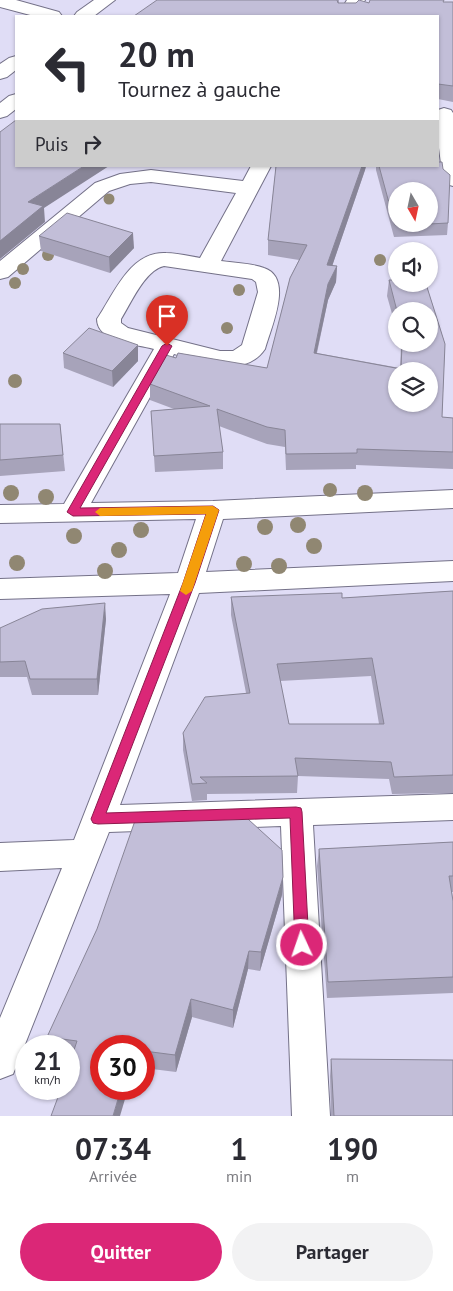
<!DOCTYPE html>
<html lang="fr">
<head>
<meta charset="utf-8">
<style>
  body { margin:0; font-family:"PT Sans",sans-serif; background:#f2f2f3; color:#2b2b33; height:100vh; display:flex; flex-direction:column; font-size:19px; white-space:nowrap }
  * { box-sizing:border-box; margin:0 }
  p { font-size:16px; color:#7c7c81 }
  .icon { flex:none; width:28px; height:28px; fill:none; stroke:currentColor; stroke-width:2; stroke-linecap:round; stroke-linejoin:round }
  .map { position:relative; height:1116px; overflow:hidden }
  .details { display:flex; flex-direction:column; background:#fff; flex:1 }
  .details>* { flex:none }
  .guide { position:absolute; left:15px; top:15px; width:424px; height:152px; border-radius:0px; box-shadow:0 1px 4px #0004; background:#fff; color:#2b2b33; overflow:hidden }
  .needle { width:32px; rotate:171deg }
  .tools { position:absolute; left:388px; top:182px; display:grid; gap:10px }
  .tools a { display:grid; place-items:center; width:50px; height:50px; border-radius:50%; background:#fff; box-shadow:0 1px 4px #0004; font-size:25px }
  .speed { position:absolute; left:15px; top:1035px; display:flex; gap:10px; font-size:25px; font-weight:700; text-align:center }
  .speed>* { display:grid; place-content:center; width:65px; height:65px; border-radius:50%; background:#fff; box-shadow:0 1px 4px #0004; line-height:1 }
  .speed small { font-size:12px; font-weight:400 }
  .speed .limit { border:8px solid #d22; background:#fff; color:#111 }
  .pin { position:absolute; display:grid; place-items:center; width:42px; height:42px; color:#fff; margin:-51px -21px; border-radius:50% 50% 50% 0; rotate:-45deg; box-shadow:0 0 5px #0007 }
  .pin .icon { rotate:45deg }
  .me { position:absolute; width:55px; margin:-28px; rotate:357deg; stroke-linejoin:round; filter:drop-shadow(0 0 4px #0008) }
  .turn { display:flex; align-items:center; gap:18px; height:105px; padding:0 20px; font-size:22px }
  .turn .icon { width:65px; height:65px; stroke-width:2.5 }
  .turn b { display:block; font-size:35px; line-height:42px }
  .then { display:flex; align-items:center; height:48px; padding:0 20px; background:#0003; gap:10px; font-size:19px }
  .eta { display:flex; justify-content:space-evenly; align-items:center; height:85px; text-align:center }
  .eta b { font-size:30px; font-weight:700; line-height:35px }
  .cta { display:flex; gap:10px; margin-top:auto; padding:10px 20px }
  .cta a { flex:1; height:58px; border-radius:30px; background:#db2777; color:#fff; font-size:20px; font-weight:700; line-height:58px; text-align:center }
  .cta a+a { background:#f2f2f3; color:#2b2b33 }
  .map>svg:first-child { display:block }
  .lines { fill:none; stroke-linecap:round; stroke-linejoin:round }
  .minor-casing { stroke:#747188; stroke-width:2 }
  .major-casing { stroke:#747188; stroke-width:2 }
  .minor { fill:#fff; fill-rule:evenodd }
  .major { fill:#fff; fill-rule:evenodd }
  .tree { fill:#908772 }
  .wall { fill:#a7a3ba; fill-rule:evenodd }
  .shaded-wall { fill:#888597 }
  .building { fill:#c2bed8; stroke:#888597; fill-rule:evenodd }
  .route { fill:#db2777; stroke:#8e194d }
  .slow { fill:#f59e0b }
</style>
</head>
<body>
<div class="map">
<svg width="453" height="1116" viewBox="0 0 453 1116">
  <rect width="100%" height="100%" fill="#e0ddf6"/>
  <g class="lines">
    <g class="minor-casing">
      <g id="minor">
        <path d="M0,0H16L59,12L62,16H34L0,7Z"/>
        <path d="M347,0H365L355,16H337Z"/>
        <path d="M16,94V109L7,116L0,118V103L9,96Z"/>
        <path d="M444,108L451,110L453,113V186L446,184L443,180L438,140V110Z"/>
        <path d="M251,166H271L221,261C235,263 251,263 264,268C294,278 271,327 265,349C245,379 202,361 174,354L91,503L213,501L453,490V508L223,519L206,572L453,561V581L199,593L120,805L453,794V820L313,825L330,1116H292L281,826L109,832L18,1062L13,1074L0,1079V1018L62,868L0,871V843L74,840L170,594L0,599V579L178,573L196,519L0,523V505L64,504L154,349C136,344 97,342 97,319C114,294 130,251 166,253C177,253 189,256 200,258L236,193L151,182L130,184L109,191L8,277L0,279V261L95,183L120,174L151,170L243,181ZM164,266L252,279L256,282L258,292L242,345L233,351H220L128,328L121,323V319C131,303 145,270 164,266Z"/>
      </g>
    </g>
    <g class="major-casing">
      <g id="major">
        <path d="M94,0H115L94,16H74L77,12Z"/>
        <path d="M16,56V70L7,77L0,79V64L9,58Z"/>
      </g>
    </g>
    <use href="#minor" class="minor"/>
    <use href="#major" class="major"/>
  </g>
  <g class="tree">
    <circle cx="109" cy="199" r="5.5"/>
    <circle cx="48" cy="255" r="6"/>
    <circle cx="380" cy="260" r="6"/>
    <circle cx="23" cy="269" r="6"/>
    <circle cx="15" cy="283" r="6"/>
    <circle cx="239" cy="290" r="6"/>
    <circle cx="172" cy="321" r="6"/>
    <circle cx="227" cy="328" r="6"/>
    <circle cx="15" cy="381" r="7"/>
    <circle cx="330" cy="490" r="7"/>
    <circle cx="11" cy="493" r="8"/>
    <circle cx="365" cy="493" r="8"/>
    <circle cx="46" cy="497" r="8"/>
    <circle cx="298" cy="525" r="8"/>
    <circle cx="265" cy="527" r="8"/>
    <circle cx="141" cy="530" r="8"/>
    <circle cx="74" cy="536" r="8"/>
    <circle cx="314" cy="546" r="8"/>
    <circle cx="119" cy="550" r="8"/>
    <circle cx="17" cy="563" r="8"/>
    <circle cx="244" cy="564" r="8"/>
    <circle cx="279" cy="566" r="8"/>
    <circle cx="105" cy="571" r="8"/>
  </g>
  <g class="wall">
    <path d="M157,0H339V3L453,2V102L438,99V16Z"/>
    <path d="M276,166H366L365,170L332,266H337L336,282L328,300L317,353L400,368L401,346V344H429V311H396V328L387,296L389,280H396V284H426L445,344L442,417L453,418V469L356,465V469L286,470L285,447L267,444L219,426L223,452V469L155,472L151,411L174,409L150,400V384L166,355L176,358L178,353L267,368L290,278L299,260L268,255V240ZM396,371H429V404H396Z"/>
    <path d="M376,166H438L448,223L447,235L394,237L376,170Z"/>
    <path d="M39,236L134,248L110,273L41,251Z"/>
    <path d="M63,353L138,361L113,387L64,368Z"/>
    <path d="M0,424H60L65,471L0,476Z"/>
    <path d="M453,591V793L392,794L389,779L298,776L297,793L207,794V800L192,801L183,750V733L246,693L231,615V597L342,598ZM371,676L379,724H289L280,681Z"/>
    <path d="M106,619L98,695H32L27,677H0V628Z"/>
    <path d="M453,842V892H452L453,901V993L327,998L317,866L319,849Z"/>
    <path d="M282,895L260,971L248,969L233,1028L192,1017L176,1072L144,1068V1046L71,1058L69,1057V1046H49L47,1037Z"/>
    <path d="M331,1059L453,1116H331L330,1076Z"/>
  </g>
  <g class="shaded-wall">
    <path d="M84,166H109L44,208L45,222L0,259V241L28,202Z"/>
    <path d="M362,166H366L365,170L327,281V265Z"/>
    <path d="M133,233L134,248L110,273L109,257Z"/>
    <path d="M337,266L336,282L328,300L313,369L314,353L328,284Z"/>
    <path d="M138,345V361L113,387L112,371Z"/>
    <path d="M105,603L106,619L98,695L97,679Z"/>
    <path d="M283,877L282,895L260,971L261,952Z"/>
    <path d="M249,951L248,969L233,1028V1010Z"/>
    <path d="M191,999L192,1017L176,1072L175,1055Z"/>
    <path d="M121,1089H128L120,1116H113Z"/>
  </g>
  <g class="building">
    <path d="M157,0H337L338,3H356L359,0L369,3L370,0H444L443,2H453V86L438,84V16H134Z"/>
    <path d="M16,120V166H84L28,202L43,206L0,241V132Z"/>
    <path d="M438,162H442L443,169L450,175L448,223L429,224V191H396V224H426L395,225L379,166H438Z"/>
    <path d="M276,166H362L327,265L337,266L328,284L314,353L401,369L402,344H429V311H397L389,280H396V284H426L445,344L442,417L453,418V452L357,449V453L286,454L285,430L267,427L217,409L223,452L154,456L151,411L210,406L150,384L166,355L176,358L178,353L267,368L290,278L307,245L268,240ZM396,371H429V404H396Z"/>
    <path d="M67,213L133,233L109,257L39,236Z"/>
    <path d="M89,328L138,345L112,371L63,353Z"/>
    <path d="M0,424H60L63,455L0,460Z"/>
    <path d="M453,591V775L394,777L391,762L295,758L298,776L200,777L207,783L192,784L183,733L205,697L250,693L231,597L342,593V598ZM372,658L384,724H289L277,664Z"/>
    <path d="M105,603L97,679H30L25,661L0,662V628L42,609Z"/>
    <path d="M238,810L282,850L283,877L261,952L249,951L233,1010L191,999L175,1055L144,1051V1046H101V1089H121L113,1116H51L61,1089H69V1065L77,1041L47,1037L97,929L137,815Z"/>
    <path d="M453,842V876H449L453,901V977L328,982L319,849Z"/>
    <path d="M331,1059L453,1060V1116H334Z"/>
  </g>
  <path class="route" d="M167,343L172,346L80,508L213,506L219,510L195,583L106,813L296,807L301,808L302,812L309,945L307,950L302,951L297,950L295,945L290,818L98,824L93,823L91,819L183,583L206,514L73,516L67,512L162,346Z"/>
  <path class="slow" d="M213,506L219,510L192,591L186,595L180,591L206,514L100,516L95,512L100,508Z"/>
</svg>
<div class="tools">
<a><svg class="needle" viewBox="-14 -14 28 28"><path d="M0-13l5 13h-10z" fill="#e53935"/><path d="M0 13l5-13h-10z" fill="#7c7c81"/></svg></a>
<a><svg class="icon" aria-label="sound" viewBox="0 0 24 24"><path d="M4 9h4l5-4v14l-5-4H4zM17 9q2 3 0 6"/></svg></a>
<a><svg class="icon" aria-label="search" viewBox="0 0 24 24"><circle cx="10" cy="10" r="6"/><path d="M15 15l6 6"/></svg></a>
<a><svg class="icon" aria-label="layers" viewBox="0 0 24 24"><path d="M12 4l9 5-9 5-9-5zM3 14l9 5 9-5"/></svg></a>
</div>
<div class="speed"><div>21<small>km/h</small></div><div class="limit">30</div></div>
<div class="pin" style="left:167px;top:346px;background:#d93025"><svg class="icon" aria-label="arrive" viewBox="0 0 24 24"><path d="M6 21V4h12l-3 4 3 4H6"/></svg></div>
<svg class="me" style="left:302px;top:945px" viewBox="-20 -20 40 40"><circle r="17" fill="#db2777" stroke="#fff" stroke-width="3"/><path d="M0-11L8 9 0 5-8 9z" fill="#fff"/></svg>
<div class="guide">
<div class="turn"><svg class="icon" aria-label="left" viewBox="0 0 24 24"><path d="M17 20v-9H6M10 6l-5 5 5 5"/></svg><div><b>20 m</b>Tournez à gauche</div></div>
<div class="then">Puis<svg class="icon" aria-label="right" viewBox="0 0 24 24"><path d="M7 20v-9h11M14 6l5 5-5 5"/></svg></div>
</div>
</div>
<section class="details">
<div class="eta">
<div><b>07:34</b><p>Arrivée</p></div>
<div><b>1</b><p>min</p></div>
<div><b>190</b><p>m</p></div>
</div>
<div class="cta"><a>Quitter</a><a>Partager</a></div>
</section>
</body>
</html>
